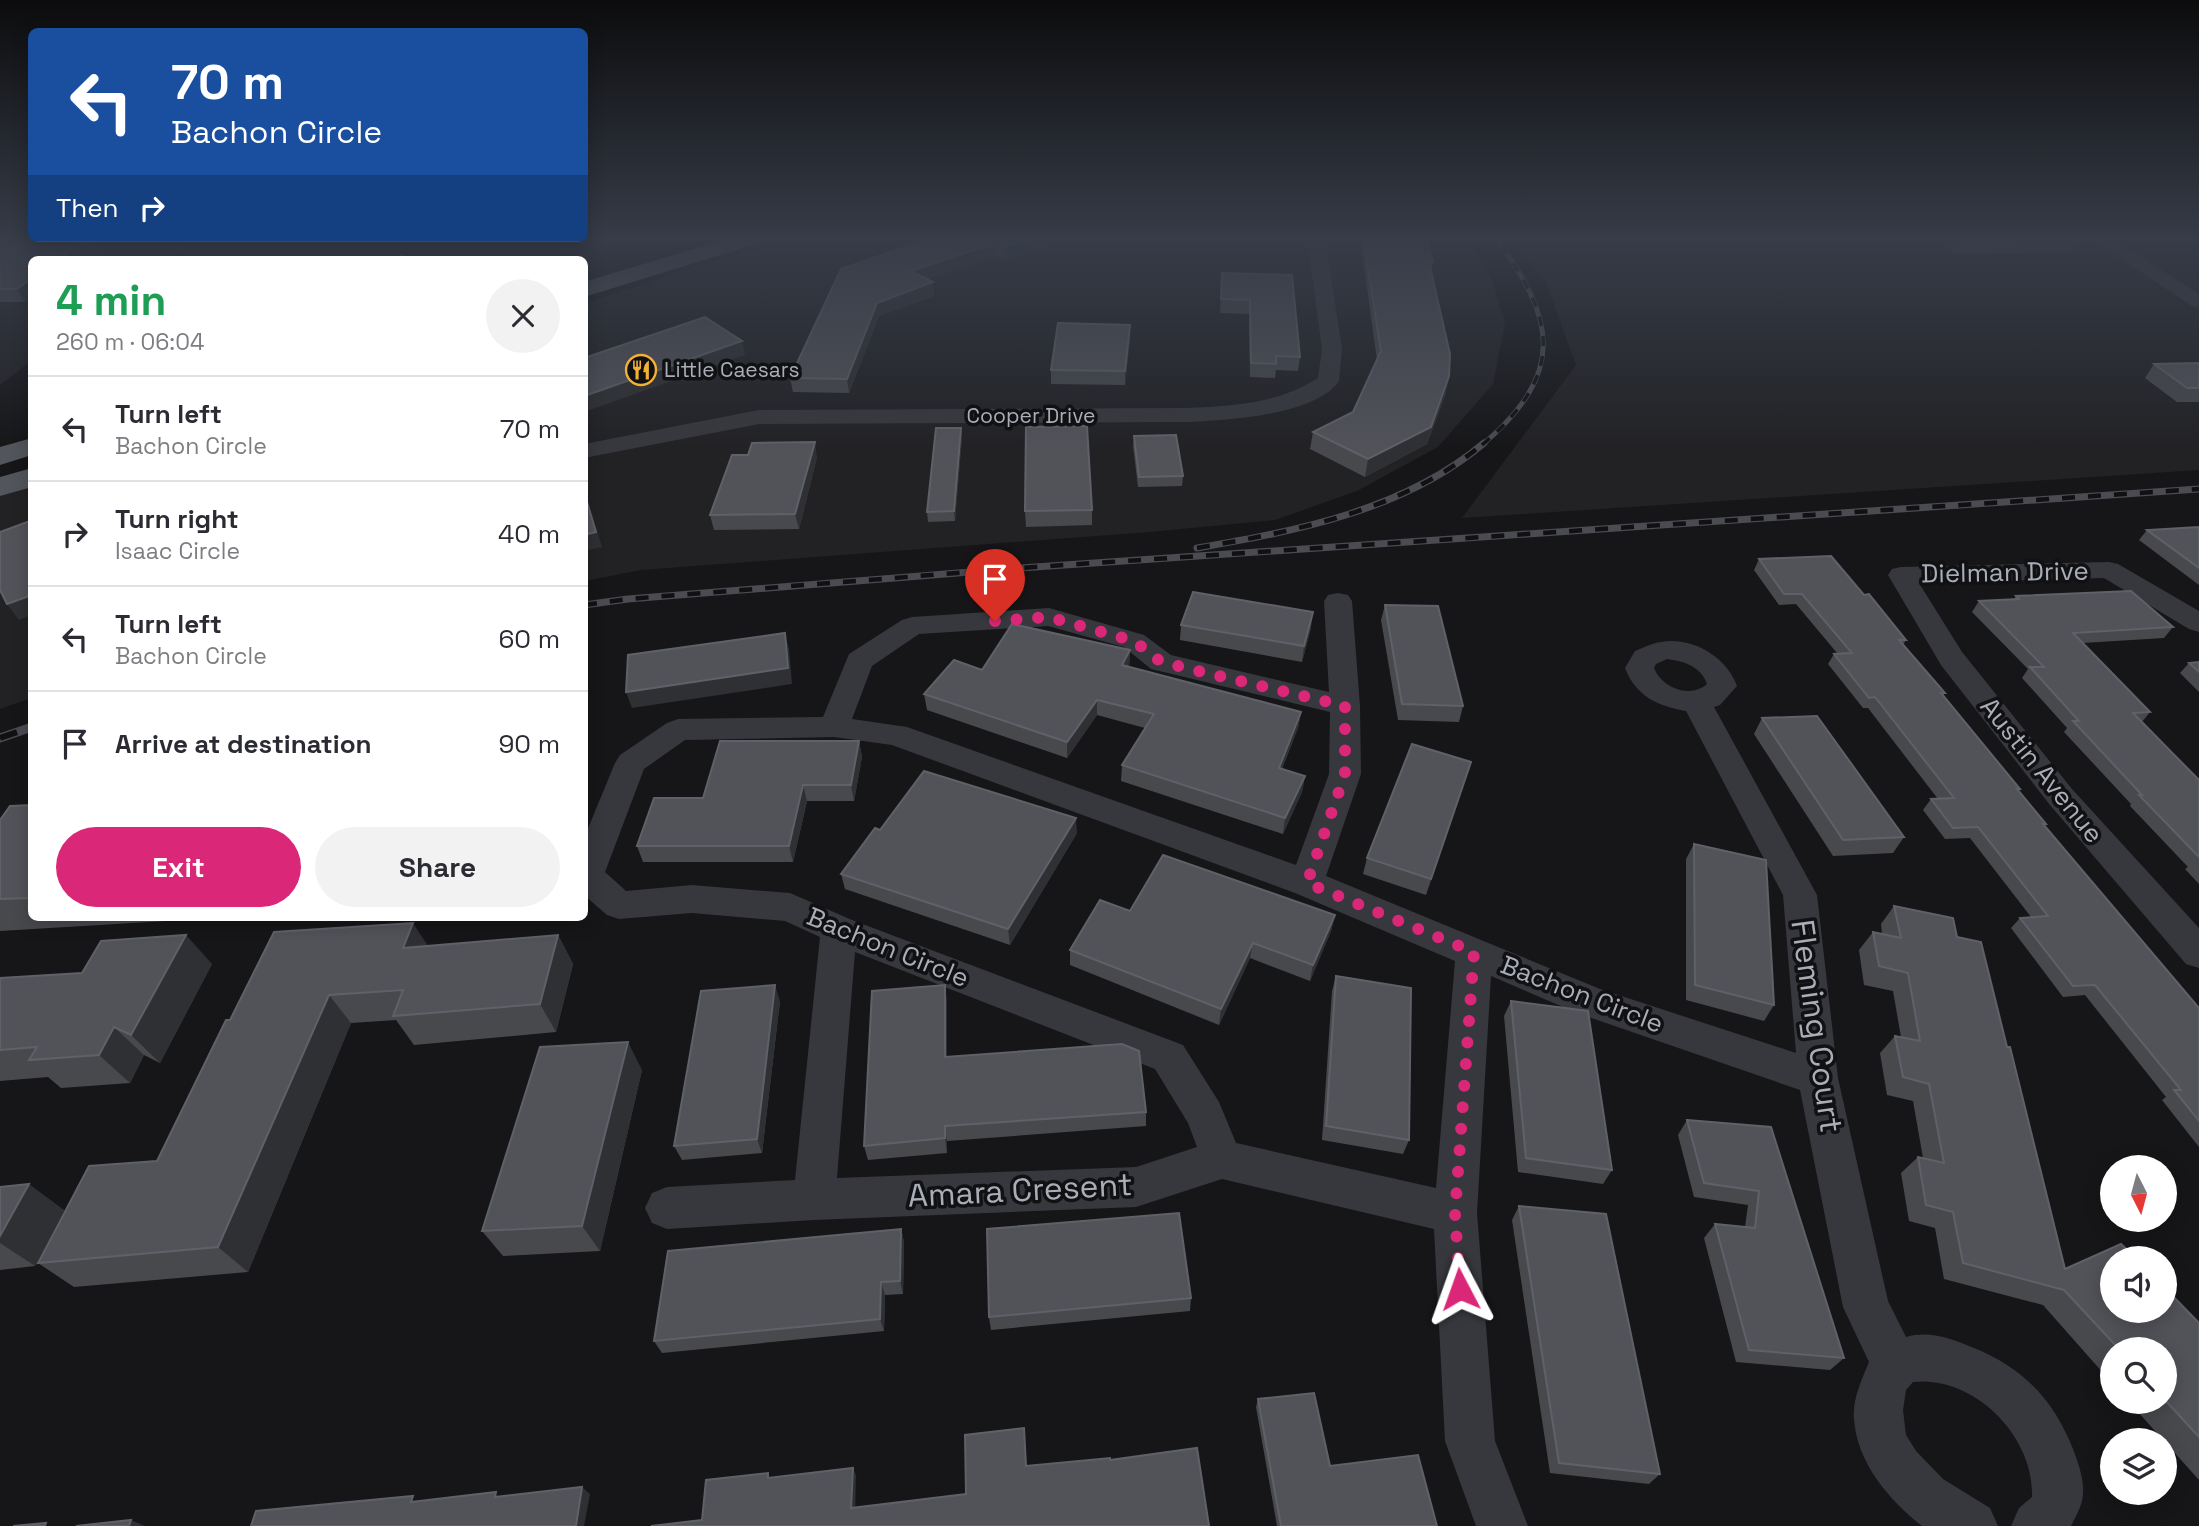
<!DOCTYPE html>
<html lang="en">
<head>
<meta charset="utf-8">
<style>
  body { margin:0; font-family:"Space Grotesk",sans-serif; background:#f2f2f3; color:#2b2b33; height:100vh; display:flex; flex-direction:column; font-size:26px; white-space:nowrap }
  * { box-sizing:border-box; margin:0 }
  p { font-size:23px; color:#7c7c81 }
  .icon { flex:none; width:38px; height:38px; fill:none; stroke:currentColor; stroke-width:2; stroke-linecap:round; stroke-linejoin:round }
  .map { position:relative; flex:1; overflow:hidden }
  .drawer { position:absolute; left:28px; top:256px; width:560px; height:665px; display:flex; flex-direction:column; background:#fff; border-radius:10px; box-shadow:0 4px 18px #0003 }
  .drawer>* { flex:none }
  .top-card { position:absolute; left:28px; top:28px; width:560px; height:214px; border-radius:10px; box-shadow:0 4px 18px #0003; background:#1a4fa0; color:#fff; overflow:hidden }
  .needle { width:46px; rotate:174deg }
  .buttons { position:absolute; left:2100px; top:1155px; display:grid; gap:14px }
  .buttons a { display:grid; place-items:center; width:77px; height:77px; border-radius:50%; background:#fff; box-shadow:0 4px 18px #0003; font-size:35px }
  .pin { position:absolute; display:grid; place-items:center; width:60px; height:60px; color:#fff; margin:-72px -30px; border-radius:50% 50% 50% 0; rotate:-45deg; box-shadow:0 0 7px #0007 }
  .pin .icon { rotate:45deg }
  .me { position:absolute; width:77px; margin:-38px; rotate:356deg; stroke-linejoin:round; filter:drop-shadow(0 0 5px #0008) }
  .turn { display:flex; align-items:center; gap:24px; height:147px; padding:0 28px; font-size:32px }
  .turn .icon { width:91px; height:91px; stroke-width:2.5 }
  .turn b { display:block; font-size:49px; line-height:60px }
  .then { display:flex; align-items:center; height:66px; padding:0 28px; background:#0003; gap:14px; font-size:26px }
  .round { display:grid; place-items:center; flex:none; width:74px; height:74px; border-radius:37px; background:#f2f2f3 }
  .headline { display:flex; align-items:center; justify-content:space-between; height:119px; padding:0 28px }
  h1 { font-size:42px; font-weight:700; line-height:52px; color:#1e9e55 }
  .action { display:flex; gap:14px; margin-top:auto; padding:14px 28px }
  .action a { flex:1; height:80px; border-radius:42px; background:#db2777; color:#fff; font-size:28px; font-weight:700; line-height:80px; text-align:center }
  .action a+a { background:#f2f2f3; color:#2b2b33 }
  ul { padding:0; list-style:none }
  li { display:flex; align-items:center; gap:21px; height:105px; padding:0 28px; border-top:2px solid #e1e1e2 }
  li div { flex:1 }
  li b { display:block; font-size:26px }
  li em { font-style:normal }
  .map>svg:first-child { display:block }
  .built { fill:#222225 }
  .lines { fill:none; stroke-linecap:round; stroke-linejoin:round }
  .minor { fill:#37383d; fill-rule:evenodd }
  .major { fill:#53555c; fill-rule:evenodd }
  .rail-far2-casing { stroke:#4a4c52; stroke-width:5 }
  .rail-far1-casing { stroke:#4a4c52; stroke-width:7 }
  .rail-casing { stroke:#4a4c52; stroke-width:9 }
  .rail-far2 { stroke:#111113; stroke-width:3.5; stroke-dasharray:10; stroke-linecap:butt }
  .rail-far1 { stroke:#111113; stroke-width:4.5; stroke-dasharray:13; stroke-linecap:butt }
  .rail { stroke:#111113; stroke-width:6; stroke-dasharray:18; stroke-linecap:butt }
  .wall { fill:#47494d }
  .shaded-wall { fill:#2f3033 }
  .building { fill:#525359; stroke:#5f6168; stroke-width:2 }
  .route { stroke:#db2777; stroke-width:12; stroke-dasharray:0 21.6 }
  .labels { text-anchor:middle; stroke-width:7; stroke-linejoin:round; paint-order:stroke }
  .far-poi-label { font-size:21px; fill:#a8adb8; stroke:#111113; text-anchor:start }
  .far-street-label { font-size:21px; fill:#a8adb8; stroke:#111113 }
  .street-label { font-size:26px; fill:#a8adb8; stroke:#111113 }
  .near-street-label { font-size:32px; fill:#a8adb8; stroke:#111113 }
</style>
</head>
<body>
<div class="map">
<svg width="2199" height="1526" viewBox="0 0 2199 1526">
  <rect width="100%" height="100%" fill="#161618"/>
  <g class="built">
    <path d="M0,237L32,238H194L166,259H32L31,361L0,385Z"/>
    <path d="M789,237H1467L1491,277L1505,323L1493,384L1438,447L1357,491L1275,520L1150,532L641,570L585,581V303Z"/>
    <path d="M1508,237H2199V470L1462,518L1576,365L1546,282Z"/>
    <path d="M31,481V698L0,709V491Z"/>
  </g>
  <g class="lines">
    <g class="minor">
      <path d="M1307,237H1325L1342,349L1339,381C1315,416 1225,420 1186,422L759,424L584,458V444L759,410L1186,408C1233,406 1277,404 1318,378L1322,349Z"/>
      <path d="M2088,237H2109L2199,294V308L2192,306Z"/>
      <path d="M2109,562L2118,564L2199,611V632L2189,629L2104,578L1919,583L1962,652L2072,789L2199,928V968L2186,964L2050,805L1941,665L1888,575L1892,569L1901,567Z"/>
      <path d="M1338,593L1348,595L1352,601L1360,706L1361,774L1326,876L1600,989L1796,1053L1783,895L1686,711C1657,706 1636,696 1625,668L1635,651C1643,648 1652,643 1661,642C1692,636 1727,657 1737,686L1720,705L1714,707L1817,895L1838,1078L1888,1301L1906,1337C1931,1330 1952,1339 1974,1348C2023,1368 2053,1399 2073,1449C2079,1465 2086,1484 2082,1501C2080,1509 2075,1518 2071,1526H2011L2019,1508L2032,1497C2035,1438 1975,1375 1913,1382L1906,1390L1903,1410L1906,1435L1916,1451L1943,1479L1990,1508L1998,1526H1922C1889,1500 1857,1463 1854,1419C1852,1400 1862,1379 1869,1362L1843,1307L1800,1090L1577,1013L1491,976L1477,1213L1495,1441L1528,1526H1476L1445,1441L1434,1229L1222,1179L1136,1207L814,1220L667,1229L652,1223L645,1208L652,1193L667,1187L795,1180L820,937L785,921L692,913L619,919L607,915L584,895V838L615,763L620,755L667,723L678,719L823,717L849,654L902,620L912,617L1049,608L1144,635L1171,655L1329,692L1324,601L1328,595ZM1048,626L1124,647L1151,669L1330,712L1329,774L1296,865L907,727L852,719L872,666L919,634ZM1667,659C1683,661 1701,666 1707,684C1690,699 1662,688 1654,668L1656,664ZM834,737L892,745L1295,893L1455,961L1436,1188L1236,1143L1219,1102L1183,1045L852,920L790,893L692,885L626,891L605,872L644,769L685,740ZM855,952L1155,1069L1188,1123L1197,1147L1136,1167L837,1178Z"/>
    </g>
    <g class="major">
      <path d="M733,237H765L762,242L584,297V282Z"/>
      <path d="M32,438V455L0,465V447Z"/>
      <path d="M32,468V487L0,496V477Z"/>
    </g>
    <g class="rail-far2-casing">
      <path id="rail-far2" d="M1482,445C1567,373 1556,319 1495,237"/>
    </g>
    <g class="rail-far1-casing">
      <g id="rail-far1">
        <path d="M1197,548C1297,531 1405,510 1484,443"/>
        <path d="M584,605L628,599L1020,568L2199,489"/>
      </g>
    </g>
    <g class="rail-casing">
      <path id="rail" d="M0,738L32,727"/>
    </g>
    <use href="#rail-far2" class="rail-far2"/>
    <use href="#rail-far1" class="rail-far1"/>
    <use href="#rail" class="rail"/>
  </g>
  <g class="wall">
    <path d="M0,237L100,249L86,259H32V298L25,302H0Z"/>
    <path d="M934,237H1078L1004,260L997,256L927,279L933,282L934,296L879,316L849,393L793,392L790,378Z"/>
    <path d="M1360,237H1426L1433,262L1431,271L1446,393L1427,444L1365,477L1310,449L1313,432L1353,412L1377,360Z"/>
    <path d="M1934,237H2072L2076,240L2069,252L1956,254Z"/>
    <path d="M1222,273L1292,275L1300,357L1298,371L1276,370L1275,378L1250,377L1249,314L1220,313Z"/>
    <path d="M1130,339L1125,385L1051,384V370Z"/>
    <path d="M2199,363V402H2177L2145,378L2154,364Z"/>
    <path d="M961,428L962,437L955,521L928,522L927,512Z"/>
    <path d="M1134,436L1183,476L1182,486L1138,487L1133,446Z"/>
    <path d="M817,457L799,529L714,530L710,515Z"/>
    <path d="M1092,510V525L1026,527L1025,511Z"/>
    <path d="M2199,527V585L2139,540L2147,530Z"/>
    <path d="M1759,559L1864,595L1906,640L1903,645L1945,693L1943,696L2020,789L2018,791L2046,824L2044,825L2199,1008V1147L2162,1100L2166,1097L2085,995L2063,997L2011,928L2020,918L2031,917L1970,838L1945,839L1923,810L1931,799H1938L1868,708H1863L1828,664L1834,654L1837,653L1796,604L1779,605L1754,570Z"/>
    <path d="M2016,596L2173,627L2164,638L2083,643L2150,712L2142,722L2199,780V884L2185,869L2188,867L2130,806L2131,804L2064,732L2067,728L2022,678L2028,669L1972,612L1979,601L2014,599Z"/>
    <path d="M1385,605L1463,706L1459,722L1398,720L1381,620Z"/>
    <path d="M1181,625L1311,628L1302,662L1180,640Z"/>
    <path d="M1130,650L1129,667L1301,712L1298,728L1282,769L1305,776L1302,792L1283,834L1121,781L1122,765L1145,728L1097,715L1067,758L927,710L924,694L982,670Z"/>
    <path d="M2199,662V692L2180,673L2189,663Z"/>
    <path d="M1762,718L1904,837L1893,853L1833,856L1754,734Z"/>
    <path d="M859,741L862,757L854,801H807L793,862H643L637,846L703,798Z"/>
    <path d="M1471,762L1426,895L1363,874L1367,858Z"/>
    <path d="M32,805V917H217L216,918L0,931V820Z"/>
    <path d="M1077,833L1010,945L845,889L841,874Z"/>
    <path d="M1694,844L1774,1005L1764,1021L1686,1000V859Z"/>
    <path d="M1894,906L1957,937L2065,1269L2199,1323V1480L2129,1402H2165V1349H2112V1383L2043,1305L1944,1279L1935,1228L1909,1221L1901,1173L1918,1157L1923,1158L1913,1101L1887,1095L1880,1053L1895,1036L1901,1037L1893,991L1864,985L1859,950L1873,932L1882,934L1881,924Z"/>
    <path d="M1130,911L1335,915L1331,931L1310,981L1250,958L1219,1025L1070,965V950Z"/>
    <path d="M558,935L573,964L556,1032L414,1045L396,1020L351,1023L248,1272L74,1287L38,1263L157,1161L230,1020L427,946Z"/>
    <path d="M212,964L160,1063L144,1055L130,1083L61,1088L48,1077L0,1081V978Z"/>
    <path d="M1336,976L1409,1140L1403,1154L1322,1140L1332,991Z"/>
    <path d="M947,1000V1056L1146,1112V1126L947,1141V1153L868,1160L864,1146Z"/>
    <path d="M780,1001L762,1153L682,1160L674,1146Z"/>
    <path d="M1511,1001L1612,1170L1603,1184L1518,1172L1504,1016Z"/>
    <path d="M642,1070L600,1251L503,1256L482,1231Z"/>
    <path d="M1687,1120L1771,1127L1844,1358L1830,1370L1736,1362L1704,1238L1715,1224L1745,1227L1748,1205L1694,1197L1678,1135Z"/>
    <path d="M0,1187L64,1210L35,1266L0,1270Z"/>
    <path d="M1519,1206L1660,1474L1649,1484L1550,1473L1512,1220Z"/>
    <path d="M901,1229L904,1242L903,1294L885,1295L884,1331L662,1353L654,1341Z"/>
    <path d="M1191,1298L1190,1311L991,1330L989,1317Z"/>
    <path d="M1258,1399L1330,1466L1437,1526H1277L1256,1407Z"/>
  </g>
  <g class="shaded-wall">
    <path d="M1037,237H1078L1004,260V247Z"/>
    <path d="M70,238H94L100,249L86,259H59Z"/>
    <path d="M996,243L997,256L912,284L910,271Z"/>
    <path d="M32,278V298L25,302L17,289Z"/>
    <path d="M933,282L934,296L879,316L849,393L847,379L877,303Z"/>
    <path d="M1130,325V339L1125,385V371Z"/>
    <path d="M742,341L745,355L584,412V396Z"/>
    <path d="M1449,376L1446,393L1427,444L1365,477L1368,459Z"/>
    <path d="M961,428L962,437L955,521L954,511Z"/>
    <path d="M815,442L817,457L799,529L795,514Z"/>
    <path d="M585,492L602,547L584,551V535Z"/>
    <path d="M32,595V615L19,620L7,604Z"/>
    <path d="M1313,612L1311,628L1302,662L1304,646Z"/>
    <path d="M785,633L789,649L792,684L632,708L626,692Z"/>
    <path d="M1130,650L1129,666L1122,681V665Z"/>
    <path d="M1097,700V715L1067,758V742Z"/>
    <path d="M1301,712L1298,728L1276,783L1279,768Z"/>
    <path d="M859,741L862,757L854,801L851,785Z"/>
    <path d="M1305,776L1302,792L1283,834L1285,818Z"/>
    <path d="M803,785L807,801L793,862L789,846Z"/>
    <path d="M1076,818L1077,833L1010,945L1008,929Z"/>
    <path d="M1335,915L1331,931L1310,981L1313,965Z"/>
    <path d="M413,923L432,952L403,948Z"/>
    <path d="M186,935L212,964L160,1063L131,1035Z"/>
    <path d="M558,935L573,964L556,1032L540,1004Z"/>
    <path d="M1253,943L1250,958L1219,1025L1221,1009Z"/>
    <path d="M775,985L780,1001L762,1153L757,1139Z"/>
    <path d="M945,985L947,1000V1071L945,1057Z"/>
    <path d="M329,995L351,1023L248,1272L218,1247Z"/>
    <path d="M114,1027L144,1055L130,1083L99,1055Z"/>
    <path d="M628,1042L642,1070L600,1251L582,1226Z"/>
    <path d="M945,1126L947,1141V1153L945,1138Z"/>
    <path d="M29,1184L64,1210L35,1266L0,1243V1236Z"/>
    <path d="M901,1229L904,1242L903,1294L900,1281Z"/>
    <path d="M881,1282L885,1295L884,1331L880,1319Z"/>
    <path d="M853,1468L856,1475L855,1514L851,1508Z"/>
    <path d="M582,1487L590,1494L584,1526H576Z"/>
    <path d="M131,1520L145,1526H129Z"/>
  </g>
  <g class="building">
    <path d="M0,237H32V238H89L59,259H32V278L17,289H0Z"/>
    <path d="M934,237H1037L1004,247L996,243L910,271L933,282L877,303L847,379L790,378L841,269Z"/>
    <path d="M1363,237H1426L1433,262H1429L1450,354L1449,376L1431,427L1368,459L1313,432L1353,412L1381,351Z"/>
    <path d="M1956,237H2072L2076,240L1962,241Z"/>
    <path d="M403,255L408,259H391Z"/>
    <path d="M1222,273L1292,275L1300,357L1276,356V364L1251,363L1250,300L1221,299Z"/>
    <path d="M705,317L742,341L584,396V358Z"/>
    <path d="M1058,323L1130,325L1125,371L1051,370Z"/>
    <path d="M2199,363V388H2187L2154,364Z"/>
    <path d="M1087,426L1092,510L1025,511L1026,427Z"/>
    <path d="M936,428H961L954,511L927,512Z"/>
    <path d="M1176,435L1183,476L1139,477L1134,436Z"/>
    <path d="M815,442L795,514L710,515L732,455H748L752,443Z"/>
    <path d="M584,492L596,532L584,535Z"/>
    <path d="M30,521L32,524V595L7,604L0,590V532Z"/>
    <path d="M2199,527V568L2147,530Z"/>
    <path d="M1831,556L1864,595L1869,594L1906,640H1899L1945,693H1941L2020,789H2017L2046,824H2043L2199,1008V1121L2174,1090H2181L2095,985L2073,986L2020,918L2048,916L1978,827L1953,828L1931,799L1954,798L1875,697L1869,698L1834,654L1852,653L1802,594H1784L1759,559Z"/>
    <path d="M2131,591L2173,627L2073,633L2150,712L2133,713L2199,780V857L2139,795H2142L2073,721H2079L2030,667H2044L1979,601L2019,599L2016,596Z"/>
    <path d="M1193,592L1313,612L1304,646L1181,625Z"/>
    <path d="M1385,605L1438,606L1463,706L1402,704Z"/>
    <path d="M1012,624L1130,650L1122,665L1301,712L1279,768L1305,776L1285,818L1122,765L1154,714L1097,700L1067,742L924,694L954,660L982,670Z"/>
    <path d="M785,633L788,668L626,692L628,655Z"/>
    <path d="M2199,662V672L2189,663Z"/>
    <path d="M1817,716L1904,837L1843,840L1762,718Z"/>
    <path d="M720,741H859L851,785H803L789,846H637L654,798H703Z"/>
    <path d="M1412,744L1471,762L1431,879L1367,858Z"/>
    <path d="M924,771L1076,818L1008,929L841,874L875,828L880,830Z"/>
    <path d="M32,805V898L0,899V820L10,806Z"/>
    <path d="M1694,844L1766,860L1774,1005L1695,985Z"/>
    <path d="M1163,855L1335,915L1313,965L1253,943L1221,1009L1070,950L1100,900L1130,911Z"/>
    <path d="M1894,906L1953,918L1957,937L1981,942L2007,1047H2010L2065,1269L2121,1244L2136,1258H2112V1311H2165V1288L2199,1323V1437L2165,1400V1349H2119L2064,1290L1963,1263L1953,1212L1926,1205L1918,1157L1944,1163L1929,1084L1903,1077L1895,1036L1920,1041L1908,973L1879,966L1873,932L1901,938Z"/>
    <path d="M413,923L403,948L558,935L540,1004L393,1016L403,990L329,995L218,1247L38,1263L89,1166L157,1161L226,1020H230L274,932Z"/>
    <path d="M186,935L131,1035L114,1027L99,1055L29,1060L37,1047L0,1050V978L82,973L101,941Z"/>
    <path d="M1336,976L1411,988L1409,1140L1326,1126Z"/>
    <path d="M775,985L757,1139L674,1146L701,991Z"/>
    <path d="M945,985V1057L1122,1044L1139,1051L1146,1112L945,1126V1138L864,1146L872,991Z"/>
    <path d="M1511,1001L1588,1011L1612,1170L1526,1158Z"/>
    <path d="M628,1042L582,1226L482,1231L540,1047Z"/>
    <path d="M1687,1120L1771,1127L1844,1358L1749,1350L1715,1224L1755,1228L1759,1191L1704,1183Z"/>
    <path d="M29,1184L0,1236V1187Z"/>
    <path d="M1519,1206L1606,1214L1660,1474L1559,1463Z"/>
    <path d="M1179,1213L1191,1298L989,1317L987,1229Z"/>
    <path d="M901,1229L900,1281L881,1282L880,1319L654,1341L668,1251Z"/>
    <path d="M1314,1393L1330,1466L1418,1455L1437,1526H1281L1258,1399Z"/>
    <path d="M1024,1428L1026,1466L1110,1458V1460L1197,1448L1209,1526H651L702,1520L706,1480L768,1473V1478L853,1468L851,1508L966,1494L965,1435Z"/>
    <path d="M582,1487L576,1526H251L256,1511L413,1496L411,1502L496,1492L495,1497Z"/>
    <path d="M131,1520L129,1526H76Z"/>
    <path d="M46,1523L45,1526H13Z"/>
  </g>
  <linearGradient id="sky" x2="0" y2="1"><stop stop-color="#0c0c0d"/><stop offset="0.53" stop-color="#363c48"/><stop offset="1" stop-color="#363c48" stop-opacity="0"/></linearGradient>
  <rect width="2199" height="450" fill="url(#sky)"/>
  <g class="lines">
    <path class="route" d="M995,621L1049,617L1134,641L1161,662L1345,706V774L1307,883L1474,952L1455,1213L1460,1289"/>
  </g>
  <defs>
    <g id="restaurant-ring" transform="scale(1.575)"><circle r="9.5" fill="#111113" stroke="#f2b134" stroke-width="1.5"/><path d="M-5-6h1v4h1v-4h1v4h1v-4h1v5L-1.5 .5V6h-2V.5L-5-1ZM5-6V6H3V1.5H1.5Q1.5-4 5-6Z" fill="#f2b134"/></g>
  </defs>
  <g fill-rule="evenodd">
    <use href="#restaurant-ring" x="641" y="370"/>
  </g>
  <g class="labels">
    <g class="far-poi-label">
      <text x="664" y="377">Little Caesars</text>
    </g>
    <g class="far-street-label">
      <text x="1031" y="423">Cooper Drive</text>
    </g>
    <g class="street-label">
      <text transform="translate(2005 572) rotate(-1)" y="9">Dielman Drive</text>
      <text transform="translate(2042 770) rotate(51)" y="9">Austin Avenue</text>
      <text transform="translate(888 947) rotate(22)" y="9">Bachon Circle</text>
      <text transform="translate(1582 994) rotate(21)" y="9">Bachon Circle</text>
    </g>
    <g class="near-street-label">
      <text transform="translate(1817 1026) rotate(82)" y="11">Fleming Court</text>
      <text transform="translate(1020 1190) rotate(-3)" y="11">Amara Cresent</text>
    </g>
  </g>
</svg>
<div class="buttons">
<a><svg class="needle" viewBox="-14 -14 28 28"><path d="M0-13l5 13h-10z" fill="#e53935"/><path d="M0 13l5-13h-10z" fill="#7c7c81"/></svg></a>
<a><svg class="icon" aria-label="sound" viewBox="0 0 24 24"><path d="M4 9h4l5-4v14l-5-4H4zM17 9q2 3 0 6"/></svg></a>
<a><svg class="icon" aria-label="search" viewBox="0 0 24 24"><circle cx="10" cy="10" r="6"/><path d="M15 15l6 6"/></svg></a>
<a><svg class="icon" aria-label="layers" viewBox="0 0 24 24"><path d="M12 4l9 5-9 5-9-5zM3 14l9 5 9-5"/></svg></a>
</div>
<div class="pin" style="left:995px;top:621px;background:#d93025"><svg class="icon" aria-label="arrive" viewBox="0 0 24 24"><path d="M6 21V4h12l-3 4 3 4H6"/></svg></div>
<svg class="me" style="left:1460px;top:1289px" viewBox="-20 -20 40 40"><path d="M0-17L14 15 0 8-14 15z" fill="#db2777" stroke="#fff" stroke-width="4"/></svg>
<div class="top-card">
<div class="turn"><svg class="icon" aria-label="left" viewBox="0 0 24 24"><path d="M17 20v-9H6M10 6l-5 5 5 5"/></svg><div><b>70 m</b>Bachon Circle</div></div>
<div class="then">Then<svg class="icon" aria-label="right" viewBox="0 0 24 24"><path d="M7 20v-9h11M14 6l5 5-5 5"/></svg></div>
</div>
<section class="drawer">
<div class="headline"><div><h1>4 min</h1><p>260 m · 06:04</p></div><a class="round"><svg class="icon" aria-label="close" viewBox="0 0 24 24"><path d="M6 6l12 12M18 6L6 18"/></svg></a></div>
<ul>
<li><svg class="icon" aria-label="left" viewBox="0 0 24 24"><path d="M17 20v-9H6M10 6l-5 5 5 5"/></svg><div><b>Turn left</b><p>Bachon Circle</p></div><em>70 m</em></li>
<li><svg class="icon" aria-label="right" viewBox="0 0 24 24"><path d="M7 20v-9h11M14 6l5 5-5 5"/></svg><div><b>Turn right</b><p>Isaac Circle</p></div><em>40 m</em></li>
<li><svg class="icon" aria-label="left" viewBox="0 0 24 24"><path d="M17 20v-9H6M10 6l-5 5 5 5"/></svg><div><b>Turn left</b><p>Bachon Circle</p></div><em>60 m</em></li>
<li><svg class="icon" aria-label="arrive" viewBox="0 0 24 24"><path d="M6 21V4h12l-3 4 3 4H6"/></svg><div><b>Arrive at destination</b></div><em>90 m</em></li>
</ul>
<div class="action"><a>Exit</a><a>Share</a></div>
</section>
</div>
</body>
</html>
